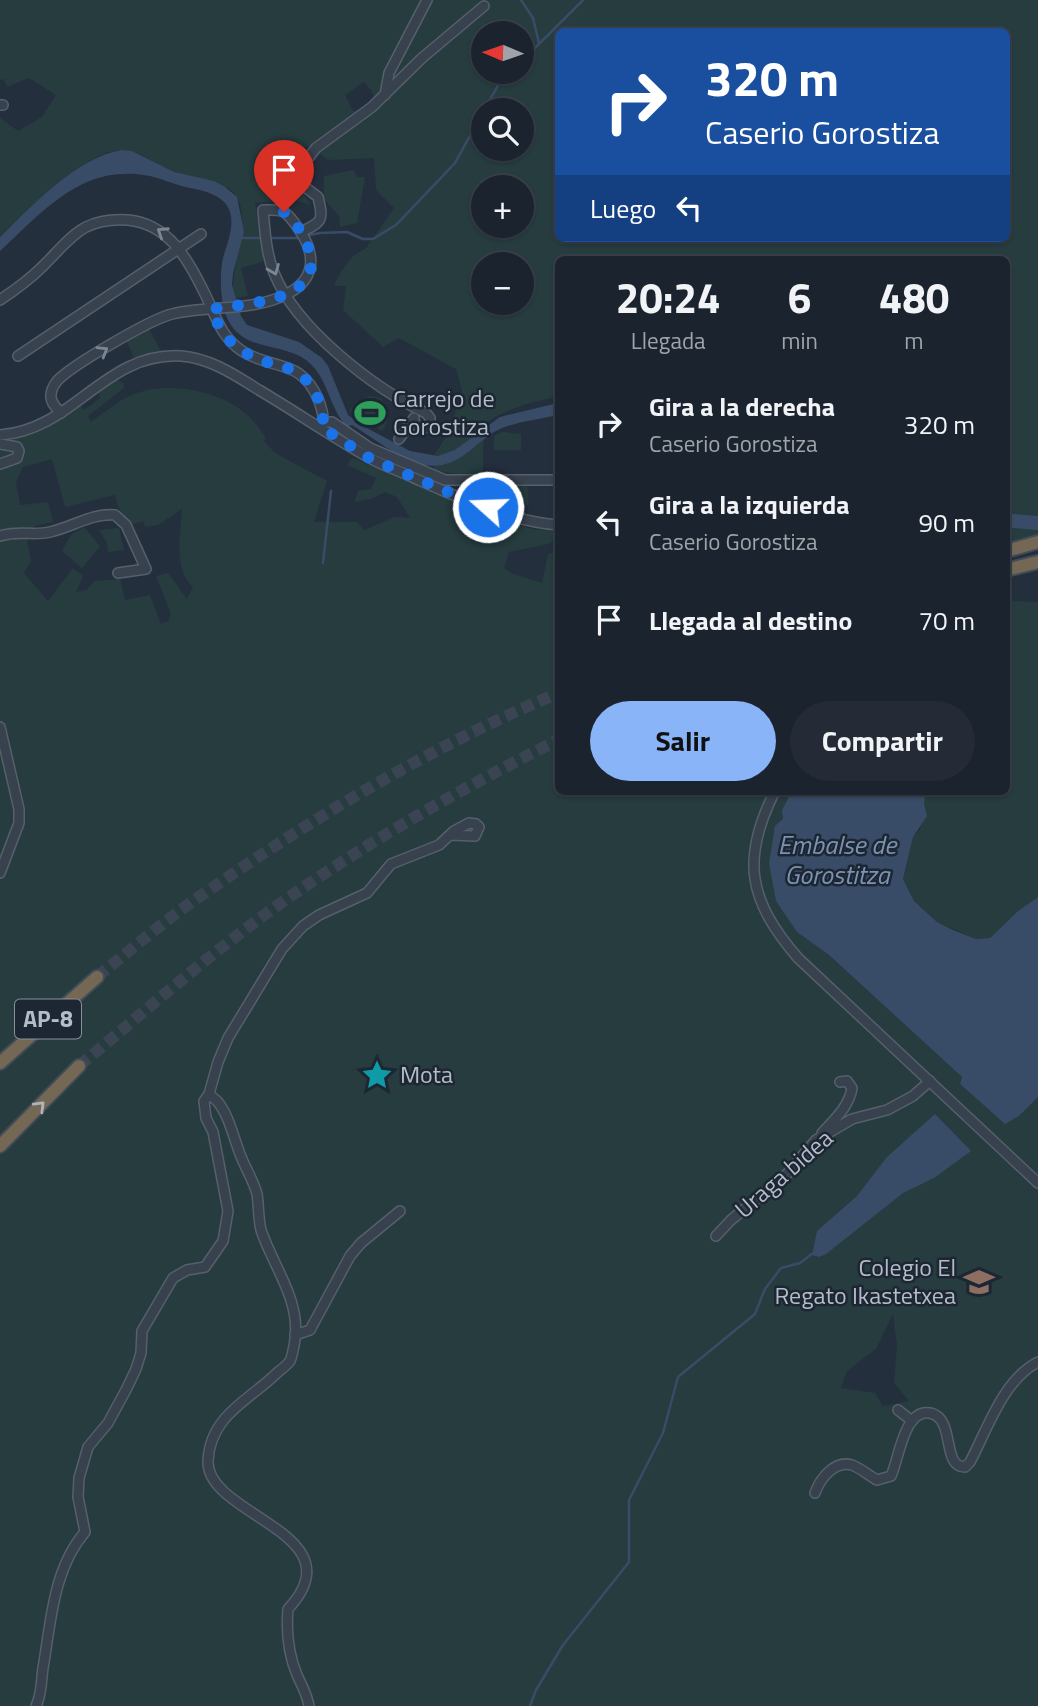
<!DOCTYPE html>
<html lang="es">
<head>
<meta charset="utf-8">
<style>
  body { margin:0; font-family:"Titillium Web",sans-serif; background:#242b36; color:#f1f3f6; height:100vh; display:flex; flex-direction:column; font-size:26px; white-space:nowrap }
  * { box-sizing:border-box; margin:0 }
  p { font-size:23px; color:#a0a4aa }
  .icon { flex:none; width:38px; height:38px; fill:none; stroke:currentColor; stroke-width:2; stroke-linecap:round; stroke-linejoin:round }
  .map { position:relative; flex:1; overflow:hidden }
  .sheet { position:absolute; left:555px; top:256px; width:455px; height:539px; display:flex; flex-direction:column; background:#1b232e; border-radius:10px; box-shadow:0 2px 5px #0004,0 0 0 2px #39404a }
  .sheet>* { flex:none }
  .hud { position:absolute; left:555px; top:28px; width:455px; height:214px; border-radius:10px; box-shadow:0 2px 5px #0004,0 0 0 2px #39404a; background:#1a4fa0; color:#fff; overflow:hidden }
  .needle { width:46px; rotate:272deg }
  .tools { position:absolute; left:471px; top:21px; display:grid; gap:14px }
  .tools a { display:grid; place-items:center; width:63px; height:63px; border-radius:50%; background:#1b232e; box-shadow:0 2px 5px #0004,0 0 0 2px #39404a; font-size:35px }
  .pin { position:absolute; display:grid; place-items:center; width:60px; height:60px; color:#fff; margin:-72px -30px; border-radius:50% 50% 50% 0; rotate:-45deg; box-shadow:0 0 7px #0007 }
  .pin .icon { rotate:45deg }
  .me { position:absolute; width:77px; margin:-38px; rotate:290deg; stroke-linejoin:round; filter:drop-shadow(0 0 5px #0008) }
  .turn { display:flex; align-items:center; gap:24px; height:147px; padding:0 35px; font-size:32px }
  .turn .icon { width:91px; height:91px; stroke-width:2.5 }
  .turn b { display:block; font-size:49px; line-height:60px }
  .then { display:flex; align-items:center; height:66px; padding:0 35px; background:#0003; gap:14px; font-size:26px }
  .eta { display:flex; justify-content:space-evenly; align-items:center; height:119px; text-align:center }
  .eta b { font-size:42px; font-weight:700; line-height:49px }
  .primary-button { display:flex; gap:14px; margin-top:auto; padding:14px 35px }
  .primary-button a { flex:1; height:80px; border-radius:42px; background:#8ab4f8; color:#111; font-size:28px; font-weight:700; line-height:80px; text-align:center }
  .primary-button a+a { background:#242b36; color:#f1f3f6 }
  ul { padding:0; list-style:none }
  li { display:flex; align-items:center; gap:21px; height:98px; padding:0 35px }
  li div { flex:1 }
  li b { display:block; font-size:26px }
  li em { font-style:normal }
  .map>svg:first-child { display:block }
  .green { fill:#263c3f; fill-rule:evenodd }
  .water { fill:#394c67 }
  .lines { fill:none; stroke-linecap:round; stroke-linejoin:round }
  .stream { stroke:#394c67; stroke-width:2.5 }
  .river { stroke:#394c67; stroke-width:14 }
  .highway-tunnel { stroke:#3a4453; stroke-width:12; stroke-dasharray:12 6; stroke-linecap:butt }
  .minor-casing { stroke:#565f6c; stroke-width:12 }
  .highway-casing { stroke:#434c59; stroke-width:16 }
  .minor { stroke:#38414e; stroke-width:9 }
  .highway { stroke:#746855; stroke-width:12 }
  .oneway { stroke:#7c8592 }
  .oneway2 { stroke:#aeb4bd }
  .route { stroke:#1a73e8; stroke-width:12; stroke-dasharray:0 21.6 }
  .labels { text-anchor:middle; stroke-width:5; stroke-linejoin:round; paint-order:stroke }
  .shield { fill:#1d2633; stroke:#878f9c; stroke-width:2 }
  .shield-label { font-size:23px; font-weight:bold; fill:#b4bcc9 }
  .poi-label { font-size:24px; fill:#b4bcc9; stroke:#1d2633; text-anchor:start }
  .street-label { font-size:24px; fill:#b4bcc9; stroke:#1d2633 }
  .water-label { font-size:26px; font-style:italic; fill:#7c92b1; stroke:#1d2633 }
</style>
</head>
<body>
<div class="map">
<svg width="1038" height="1706" viewBox="0 0 1038 1706">
  <rect width="100%" height="100%" fill="#242f3e"/>
  <g class="green">
    <path d="M0,0H1038V535L1006,542V259H558V397C532,401 506,409 484,424L483,475H464L433,470L435,454L449,432L462,390L456,369L399,338L383,347L343,310L346,286H334L342,270L353,256L366,248L394,208L376,190L374,158L328,160L309,146L289,152L295,179L310,205L292,199L255,203L265,261L241,268L248,296L234,298C229,267 252,223 237,198C226,178 199,180 179,174C162,169 148,156 131,151C92,140 27,213 0,236V118L18,131L42,117L56,95L29,78L7,87L4,79L0,80ZM558,32H1006V238H558ZM483,33H522V72H483ZM364,82L372,91L374,99L358,110L353,111L345,95ZM483,110H522V149H483ZM483,187H522V226H483ZM483,264H522V303H483Z"/>
    <path d="M353,170L357,177H365L357,223L340,227L339,216L324,199V176Z"/>
    <path d="M148,327L162,353L135,360L126,340Z"/>
    <path d="M116,379L123,383L124,388L88,416L91,422C104,413 117,401 132,395C163,381 214,389 241,410C252,418 259,427 266,438L264,441L275,453L327,481L314,522H357L364,530L395,517L410,518L397,497L385,492L371,499L354,502L358,491L371,489L376,478L347,465L352,458L507,521L532,529L553,531L556,541C542,547 525,548 509,552L504,568L511,573L542,583L548,554L558,551V791H792L782,810L797,932L829,955L962,1077L960,1084L1005,1123L1019,1116L1038,1097V1706H0V431C30,427 52,415 77,398L84,410L100,398L99,393L107,384ZM52,459L65,507L115,495L118,507L130,525L143,521L145,527L158,525L182,509C181,533 173,570 193,587L187,599L168,573L156,576L171,614L168,621L161,624L150,595L125,600L120,579L95,581L86,590L76,592L83,576L73,568L48,601L24,573L31,561L27,541L35,526L53,522L48,502L20,505L16,482L23,467ZM893,1314L897,1346L894,1383L909,1401L883,1406L875,1393L841,1388L847,1371L876,1349Z"/>
    <path d="M370,396L380,398C391,408 390,419 382,431L349,411L356,402Z"/>
    <path d="M502,432L521,434V450H494V436Z"/>
    <path d="M527,484L529,505H515L484,494L485,485Z"/>
    <path d="M84,527L100,546L82,568L62,551L71,535Z"/>
    <path d="M119,528L124,550L108,552L107,543L99,530Z"/>
    <path d="M1006,601L1038,602V897L1018,911L990,938L976,939L937,922L914,901L903,879L913,837L920,829L926,791H1006Z"/>
  </g>
  <g class="water">
    <path d="M122,150L132,151L174,172L214,181L224,186L237,197L244,232L233,273L232,285L241,316L247,325L299,342L322,358L328,366L348,415L363,426L410,451L438,456L455,450L500,417L558,403V415C541,419 522,421 505,427C474,438 464,471 423,465C404,462 369,435 352,425L347,427C329,408 328,376 306,360C283,343 248,351 231,325C220,309 219,276 223,258C227,244 233,230 231,216C228,196 206,191 190,188C174,185 160,177 144,175C81,165 42,212 0,251V237C31,207 78,156 122,150Z"/>
    <path d="M792,791H926L924,804L927,816L913,837L903,879L914,901L937,922L953,930L976,939L990,938L1018,911L1038,897V1097L1019,1116L1005,1124L960,1084L962,1077L829,955L797,932L776,901L769,864L775,826L783,819L782,810Z"/>
    <path d="M935,1114L971,1151L934,1178L903,1193L826,1254L819,1257L812,1255L817,1231L857,1196L887,1157Z"/>
  </g>
  <g class="lines">
    <g class="stream">
      <path d="M521,0L533,18L539,43"/>
      <path d="M522,61L583,0"/>
      <path d="M484,110L500,82L510,72"/>
      <path d="M305,236L320,233L347,232L363,239H373L396,225L455,163L483,112"/>
      <path d="M243,238H299"/>
      <path d="M323,563L331,491"/>
      <path d="M530,1706L536,1690L563,1645L629,1562V1500L663,1433L678,1377L755,1314L765,1289L781,1268L800,1263L813,1253"/>
    </g>
    <path class="river" d="M1012,521L1038,523"/>
    <g class="highway-tunnel">
      <path d="M97,977C127,953 157,927 189,904C304,823 428,748 558,693"/>
      <path d="M79,1066C149,1008 217,947 291,896C376,837 466,786 558,740"/>
    </g>
    <g class="minor-casing">
      <g id="minor">
        <path d="M385,95L389,73L427,0"/>
        <path d="M0,105H3"/>
        <path d="M301,232C322,222 324,221 318,197L305,187L302,179L306,161L316,148L372,107L422,58L484,6"/>
        <path d="M0,300C15,290 30,279 42,267C56,254 69,236 86,227C98,221 114,219 128,220C169,224 188,259 205,294C216,316 220,336 242,351C273,371 301,357 319,401C322,410 325,419 321,427"/>
        <path d="M18,356L201,234"/>
        <path d="M61,413C57,408 50,403 51,395C51,391 54,385 57,381C72,365 151,319 172,314C209,305 253,312 287,294C317,279 316,253 298,228C294,222 290,216 284,212C278,209 269,210 263,210C265,231 266,253 274,273C296,328 373,388 426,413L430,418V423L425,428L417,426L414,421"/>
        <path d="M323,422H332L370,448L445,480H558"/>
        <path d="M0,435C74,430 104,352 181,356C210,358 235,375 259,390C296,412 331,436 368,457C382,465 397,470 412,477C457,497 508,521 558,525"/>
        <path d="M399,439L414,418"/>
        <path d="M0,444L17,447L19,451L17,458L0,464"/>
        <path d="M0,536C18,530 33,536 50,532C73,527 91,513 115,515L126,525L146,569L118,573"/>
        <path d="M0,727L19,809V823L0,873"/>
        <path d="M775,791C740,860 749,901 798,958L1038,1183"/>
        <path d="M209,1094L218,1062L228,1038L282,949L303,926L319,915L367,893L391,864L439,845L454,831L469,823L476,824L479,827L475,836L450,835"/>
        <path d="M822,1133C834,1120 849,1107 852,1088L847,1081L840,1082"/>
        <path d="M716,1236L731,1220L787,1174L816,1140L852,1119L887,1110L913,1096L930,1081"/>
        <path d="M295,1335L310,1330L350,1256L361,1243L400,1211"/>
        <path d="M898,1410L912,1421"/>
        <path d="M815,1493C820,1479 834,1460 852,1465C860,1468 870,1476 877,1480L891,1476C899,1459 904,1408 930,1413C956,1418 941,1467 965,1467L970,1462C988,1428 1003,1380 1038,1362"/>
        <path d="M36,1706C42,1694 41,1681 43,1668C51,1622 53,1569 85,1532L78,1497L79,1478L88,1447L108,1423L127,1388L136,1369L141,1353L142,1331L173,1278L187,1270L205,1267L223,1241L228,1211L213,1132L206,1118L204,1101L209,1094C210,1095 216,1100 217,1101C230,1116 234,1141 242,1159C247,1171 254,1182 257,1194C259,1206 258,1218 261,1230C274,1269 303,1302 294,1346C293,1350 292,1357 290,1361C287,1365 282,1369 278,1372C250,1400 210,1415 208,1461C206,1516 359,1533 288,1609C286,1632 288,1653 297,1675C302,1686 307,1694 309,1706"/>
      </g>
    </g>
    <g class="highway-casing">
      <g id="highway">
        <path d="M1006,551L1038,542"/>
        <path d="M1006,570L1038,562"/>
        <path d="M0,1063L97,977"/>
        <path d="M0,1146L79,1066"/>
      </g>
    </g>
    <use href="#minor" class="minor"/>
    <use href="#highway" class="highway"/>
  </g>
  <defs><path id="oneway-chevron" d="M-2-3.5L2.5 0L-2 3.5" fill="none" stroke-width="1.6" stroke-linecap="round" stroke-linejoin="round" transform="scale(1.75)"/></defs>
  <g class="oneway">
    <use href="#oneway-chevron" transform="translate(162 232) rotate(-147)"/>
    <use href="#oneway-chevron" transform="translate(274 270) rotate(68)"/>
    <use href="#oneway-chevron" transform="translate(103 351) rotate(-31)"/>
  </g>
  <use class="oneway2" href="#oneway-chevron" transform="translate(40 1106) rotate(-45)"/>
  <g class="lines">
    <path class="route" d="M284,212C295,222 303,233 308,247C329,302 243,304 211,309C218,326 227,342 244,352C275,372 300,357 319,401C322,409 325,418 321,427L369,458L462,498L488,507"/>
  </g>
  <defs>
    <g id="stadium-bare" transform="scale(2.415)"><path d="M0-5a6.5 5 0 1 0 0 10a6.5 5 0 1 0 0-10ZM-3.5-1.8h7v3.6h-7Z" fill="#2e9e5b" stroke="#1d2633" stroke-width="2.5" paint-order="stroke"/></g>
    <g id="sight-bare" transform="scale(2.415)"><path d="M0-6L1.8-2.2L6-1.7L2.9 1.2L3.7 5.4L0 3.3L-3.7 5.4L-2.9 1.2L-6-1.7L-1.8-2.2Z" fill="#0f9aa8" stroke="#1d2633" stroke-width="2.5" paint-order="stroke"/></g>
    <g id="school-bare" transform="scale(2.415)"><path d="M0-5L7-2L0 1L-7-2ZM-4 1L0 2.5L4 1V4Q0 6-4 4Z" fill="#8d6e63" stroke="#1d2633" stroke-width="2.5" paint-order="stroke"/></g>
  </defs>
  <g fill-rule="evenodd">
    <use href="#stadium-bare" x="370" y="413"/>
    <use href="#sight-bare" x="377" y="1075"/>
    <use href="#school-bare" x="979" y="1282"/>
  </g>
  <g class="labels">
    <rect class="shield" x="15" y="999.5" width="66" height="39" rx="5"/>
    <g class="shield-label">
      <text x="48" y="1027">AP-8</text>
    </g>
    <g class="poi-label">
      <text x="393" y="407">Carrejo de<tspan x="393" dy="28">Gorostiza</tspan></text>
      <text x="400" y="1083">Mota</text>
      <text x="956" y="1276" text-anchor="end">Colegio El<tspan x="956" dy="28">Regato Ikastetxea</tspan></text>
    </g>
    <g class="street-label">
      <text transform="translate(784 1174) rotate(-41)" y="8">Uraga bidea</text>
    </g>
    <g class="water-label">
      <text x="837" y="854">Embalse de<tspan x="837" dy="30">Gorostitza</tspan></text>
    </g>
  </g>
</svg>
<div class="tools">
<a><svg class="needle" viewBox="-14 -14 28 28"><path d="M0-13l5 13h-10z" fill="#e53935"/><path d="M0 13l5-13h-10z" fill="#a0a4aa"/></svg></a>
<a><svg class="icon" aria-label="search" viewBox="0 0 24 24"><circle cx="10" cy="10" r="6"/><path d="M15 15l6 6"/></svg></a>
<a>+</a>
<a>−</a>
</div>
<div class="pin" style="left:284px;top:212px;background:#d93025"><svg class="icon" aria-label="arrive" viewBox="0 0 24 24"><path d="M6 21V4h12l-3 4 3 4H6"/></svg></div>
<svg class="me" style="left:488px;top:507px" viewBox="-20 -20 40 40"><circle r="17" fill="#1a73e8" stroke="#fff" stroke-width="3"/><path d="M0-11L8 9 0 5-8 9z" fill="#fff"/></svg>
<div class="hud">
<div class="turn"><svg class="icon" aria-label="right" viewBox="0 0 24 24"><path d="M7 20v-9h11M14 6l5 5-5 5"/></svg><div><b>320 m</b>Caserio Gorostiza</div></div>
<div class="then">Luego<svg class="icon" aria-label="left" viewBox="0 0 24 24"><path d="M17 20v-9H6M10 6l-5 5 5 5"/></svg></div>
</div>
<section class="sheet">
<div class="eta">
<div><b>20:24</b><p>Llegada</p></div>
<div><b>6</b><p>min</p></div>
<div><b>480</b><p>m</p></div>
</div>
<ul>
<li><svg class="icon" aria-label="right" viewBox="0 0 24 24"><path d="M7 20v-9h11M14 6l5 5-5 5"/></svg><div><b>Gira a la derecha</b><p>Caserio Gorostiza</p></div><em>320 m</em></li>
<li><svg class="icon" aria-label="left" viewBox="0 0 24 24"><path d="M17 20v-9H6M10 6l-5 5 5 5"/></svg><div><b>Gira a la izquierda</b><p>Caserio Gorostiza</p></div><em>90 m</em></li>
<li><svg class="icon" aria-label="arrive" viewBox="0 0 24 24"><path d="M6 21V4h12l-3 4 3 4H6"/></svg><div><b>Llegada al destino</b></div><em>70 m</em></li>
</ul>
<div class="primary-button"><a>Salir</a><a>Compartir</a></div>
</section>
</div>
</body>
</html>
